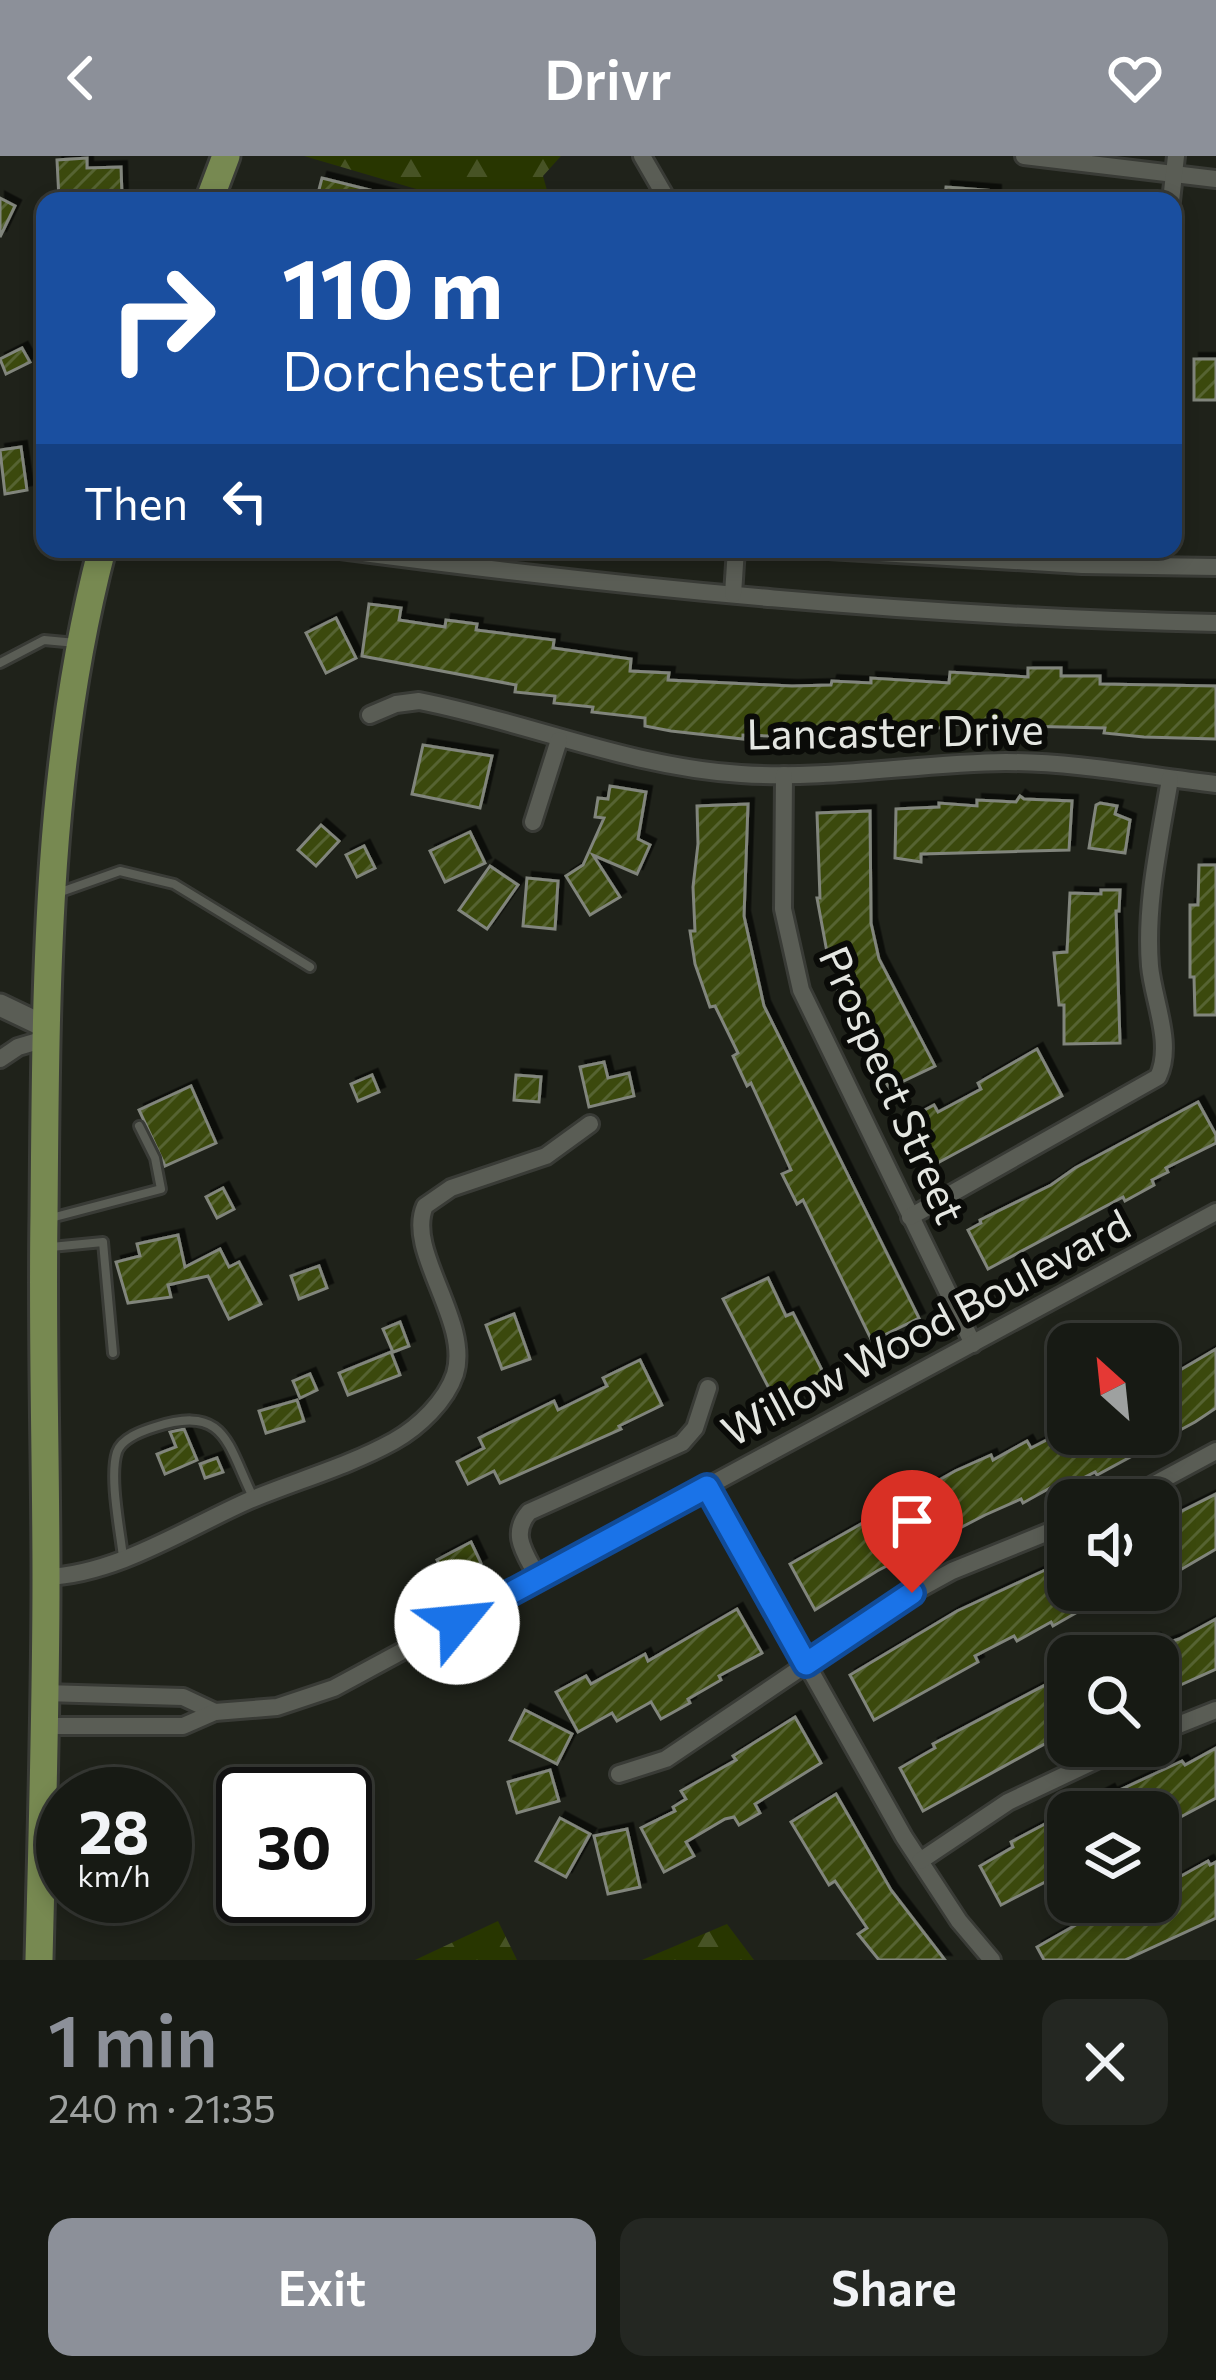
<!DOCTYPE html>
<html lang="en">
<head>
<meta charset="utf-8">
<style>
  body { margin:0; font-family:Commissioner,sans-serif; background:#242722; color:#f1f3f6; height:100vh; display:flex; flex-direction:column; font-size:45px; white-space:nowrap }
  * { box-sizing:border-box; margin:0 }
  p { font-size:39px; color:#9ea1a0 }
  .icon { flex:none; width:66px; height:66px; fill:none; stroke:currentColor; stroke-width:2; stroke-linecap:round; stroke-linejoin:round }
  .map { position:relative; height:1804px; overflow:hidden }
  .sheet { display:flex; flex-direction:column; background:#171a14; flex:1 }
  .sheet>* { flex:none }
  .banner { position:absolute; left:36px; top:36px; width:1146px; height:366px; border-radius:24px; box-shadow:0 6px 18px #0003,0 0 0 3px #363834; background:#1a4fa0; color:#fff; overflow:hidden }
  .needle { width:78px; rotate:333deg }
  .fabs { position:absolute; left:1047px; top:1167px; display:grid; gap:24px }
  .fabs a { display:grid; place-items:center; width:132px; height:132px; border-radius:24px; background:#171a14; box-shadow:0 6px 18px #0003,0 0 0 3px #363834; font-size:60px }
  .speed { position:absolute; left:36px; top:1611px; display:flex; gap:24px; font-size:60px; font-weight:700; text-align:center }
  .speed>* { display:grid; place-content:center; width:156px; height:156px; border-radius:50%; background:#171a14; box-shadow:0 6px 18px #0003,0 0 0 3px #363834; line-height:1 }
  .speed small { font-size:30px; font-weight:400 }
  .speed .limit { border:6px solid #111; border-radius:18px; background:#fff; color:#111 }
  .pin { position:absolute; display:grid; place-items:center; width:102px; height:102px; color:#fff; margin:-123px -51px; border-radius:50% 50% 50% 0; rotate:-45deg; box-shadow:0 0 12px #0007 }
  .pin .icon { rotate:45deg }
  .me { position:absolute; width:132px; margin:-66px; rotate:62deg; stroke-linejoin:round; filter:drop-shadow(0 0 9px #0008) }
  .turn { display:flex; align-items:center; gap:42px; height:252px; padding:0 48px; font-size:54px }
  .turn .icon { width:156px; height:156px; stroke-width:2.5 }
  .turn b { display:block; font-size:84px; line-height:102px }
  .then { display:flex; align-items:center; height:114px; padding:0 48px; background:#0003; gap:24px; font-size:45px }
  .round { display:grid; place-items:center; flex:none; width:126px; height:126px; border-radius:24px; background:#242722 }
  .summary { display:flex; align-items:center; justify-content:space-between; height:204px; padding:0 48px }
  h1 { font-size:72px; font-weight:600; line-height:90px; color:#8c9099 }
  .action { display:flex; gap:24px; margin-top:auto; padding:24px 48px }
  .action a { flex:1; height:138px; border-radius:24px; background:#8c9099; color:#fff; font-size:48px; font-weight:600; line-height:138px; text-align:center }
  .action a+a { background:#242722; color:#f1f3f6 }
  header { display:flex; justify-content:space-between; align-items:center; height:156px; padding:0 48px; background:#8c9099; color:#fff; font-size:54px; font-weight:600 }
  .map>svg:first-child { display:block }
  .forest { fill:url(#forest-firs) }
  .building { fill:url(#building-hatch); stroke:#81857c; stroke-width:3; filter:url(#shadow) }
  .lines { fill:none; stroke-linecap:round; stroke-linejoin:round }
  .service-casing { stroke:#393b36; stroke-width:14 }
  .minor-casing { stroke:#393b36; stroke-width:22 }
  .tertiary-casing { stroke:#393b36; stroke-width:27 }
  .primary-casing { stroke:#393b36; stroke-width:33 }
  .service { stroke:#5a5d55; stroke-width:8 }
  .minor { stroke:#5a5d55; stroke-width:16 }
  .tertiary { stroke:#5a5d55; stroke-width:21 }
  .primary { stroke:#778951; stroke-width:27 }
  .route-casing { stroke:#114b97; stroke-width:30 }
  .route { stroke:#1a73e8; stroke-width:21 }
  .labels { text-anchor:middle; stroke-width:12; stroke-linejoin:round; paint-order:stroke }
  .street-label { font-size:42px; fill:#e4e6e1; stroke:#0a0b08 }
</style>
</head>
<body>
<header><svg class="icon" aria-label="back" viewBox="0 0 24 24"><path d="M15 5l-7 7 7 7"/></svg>Drivr<svg class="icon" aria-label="heart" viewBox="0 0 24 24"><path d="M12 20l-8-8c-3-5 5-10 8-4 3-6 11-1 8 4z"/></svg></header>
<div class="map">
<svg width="1216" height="1804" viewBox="0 0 1216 1804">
  <defs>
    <pattern id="forest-firs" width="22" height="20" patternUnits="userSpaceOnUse" patternTransform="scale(3)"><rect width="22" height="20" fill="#283600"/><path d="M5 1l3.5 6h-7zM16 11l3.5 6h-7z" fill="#475325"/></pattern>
    <pattern id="building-hatch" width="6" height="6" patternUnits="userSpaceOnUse" patternTransform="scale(3)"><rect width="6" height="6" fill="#3a4a0e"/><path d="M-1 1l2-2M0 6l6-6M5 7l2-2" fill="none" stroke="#566431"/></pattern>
    <filter id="shadow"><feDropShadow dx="5.5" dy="-5.5" stdDeviation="0" flood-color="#0009"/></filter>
  </defs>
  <rect width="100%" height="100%" fill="#1f221a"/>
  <g class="forest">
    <path d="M304,0H561L543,20L550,45H457Z"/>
    <path d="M498,1765L517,1804H415Z"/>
    <path d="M727,1768L754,1804H642Z"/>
  </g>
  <g class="building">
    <path d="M87,2V12L121,11L122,40L59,43L57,4Z"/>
    <path d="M322,22L394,40L393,45H316Z"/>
    <path d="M946,31L995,35V45H945Z"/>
    <path d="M0,42L15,50L0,81Z"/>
    <path d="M22,192L30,206L6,218L0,203Z"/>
    <rect x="1194" y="203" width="22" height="41"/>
    <path d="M21,291L27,334L5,338L0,294Z"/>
    <path d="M369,448L401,452L399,464L445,471L446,464L477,468L476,474L554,484L553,492L631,503L630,515L669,517L668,524L792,530L831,529L832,525L871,527V522L949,527L950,516L1028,521V512H1061V520H1100V528L1216,530V583L1144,581L1104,577L1105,572L942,568V572L902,571V576L822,577V582L743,579V583L671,575L645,570V562L592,556L593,551L554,547L555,540L515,536L516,529L362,500Z"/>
    <path d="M336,462L356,502L326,517L306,477Z"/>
    <path d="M423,589L492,600L480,652L412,638Z"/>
    <path d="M610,630L646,636L638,683L650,689L637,718L593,699L620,741L590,759L566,720L583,709L604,662L595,661L598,642L608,643Z"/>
    <path d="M1020,640L1024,643L1072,645L1069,694L921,698V706L895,702L896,653L939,651V647L977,650V644L1016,646Z"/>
    <path d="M1100,647L1117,650L1115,658L1130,664L1125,697L1089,692L1096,649Z"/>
    <path d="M748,648L744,760L764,850L919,1162L872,1185L803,1044L797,1048L782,1018L791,1014L751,927L747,930L733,900L738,897L715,850L710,851L695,808L690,775H695L693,731L698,688L697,650Z"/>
    <path d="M870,655L871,767L879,803L935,910L889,932L838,834L846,830L838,804L829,807L817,742H820L817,657Z"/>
    <path d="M321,669L339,685L316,710L298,694Z"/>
    <path d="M470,676L485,707L445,726L430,695Z"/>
    <path d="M364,690L375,712L357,721L346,699Z"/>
    <path d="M1199,709H1216V859H1195L1194,821H1190V749H1198Z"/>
    <path d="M490,710L518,729L487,773L459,754Z"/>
    <path d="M527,722L558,725L555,773L523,770Z"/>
    <path d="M1101,734H1120L1119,755H1116L1120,887L1064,888V849H1059L1054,797L1067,796L1070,737L1101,738Z"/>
    <path d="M1037,893L1062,940L930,1011L904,965L934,949L938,956L981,933L978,927Z"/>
    <path d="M604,906L608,922L629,917L634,940L589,951L580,911Z"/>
    <path d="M372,919L379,936L358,945L351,928Z"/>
    <path d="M516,919L541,921L539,946L514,944Z"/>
    <path d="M191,930L216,987L165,1010L139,954Z"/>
    <path d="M1198,946L1216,979V987L1166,1012L1168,1016L1152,1024L1154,1029L1125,1045L1123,1041L988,1113L968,1074L981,1067L980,1064L1051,1029L1075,1012Z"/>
    <path d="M223,1032L234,1053L217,1062L206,1041Z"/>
    <path d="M178,1079L185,1111L220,1093L229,1111L239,1106L261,1148L229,1163L208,1120L168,1129L171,1141L128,1147L116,1106L140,1100L137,1088Z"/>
    <path d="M319,1110L327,1132L299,1143L291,1120Z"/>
    <path d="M768,1122L786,1160L793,1157L826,1222L776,1246L723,1143Z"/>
    <path d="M514,1158L530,1203L502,1213L486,1169Z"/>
    <path d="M400,1166L409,1190L393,1196L383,1173Z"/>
    <path d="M1216,1193V1252L1195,1266L1097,1319L1095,1316L1060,1334L1057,1328L1023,1347L1021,1343L985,1359L877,1415L815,1454L790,1408L955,1315L991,1299L993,1304L1027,1285L1031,1292L1066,1274L1068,1278H1158V1227Z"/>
    <path d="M391,1196L400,1219L348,1239L339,1217Z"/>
    <path d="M640,1204L662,1249L619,1270L621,1273L500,1327L494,1315L468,1328L457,1306L484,1292L479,1282L554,1245L558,1254L607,1230L603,1222Z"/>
    <path d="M310,1218L317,1234L300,1242L293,1225Z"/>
    <path d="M297,1244L304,1265L266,1277L259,1255Z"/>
    <path d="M184,1273L197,1304L165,1318L157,1298L176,1291L170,1276Z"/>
    <path d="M217,1302L223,1316L205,1322L200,1308Z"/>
    <path d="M1216,1338V1393L1158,1427V1367Z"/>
    <path d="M471,1386L481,1407L448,1425L437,1404Z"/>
    <path d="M1058,1408L1061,1412L1068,1408V1434H1116L1053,1470L1051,1466L1017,1485L1014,1480L975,1500L978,1506L874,1564L850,1519L957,1455Z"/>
    <path d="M737,1453L762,1497L719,1520L721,1524L688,1543L690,1547L661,1563L651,1546L617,1565L612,1557L578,1576L556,1536L586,1520L591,1528L645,1498L648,1505Z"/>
    <path d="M1216,1463V1513L1167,1535L1166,1532L1158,1536V1500H1120L1155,1483L1159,1490L1179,1483Z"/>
    <path d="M1068,1517V1575L923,1655L900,1612L935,1592L933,1588Z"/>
    <path d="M525,1554L572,1578L557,1608L510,1584Z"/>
    <path d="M795,1561L821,1607L755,1648L760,1657L739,1669L734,1661L725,1663L686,1686L694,1700L664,1716L641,1672L675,1655L673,1651L686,1643L681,1635L736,1604L733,1600Z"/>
    <path d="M1216,1592V1642L1175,1664L1172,1658L1158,1666V1656H1068V1714L1001,1749L980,1710L1013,1691L1011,1686L1109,1634L1111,1638L1182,1605L1185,1609Z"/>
    <path d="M550,1614L559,1645L517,1657L508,1626Z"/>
    <path d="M836,1638L891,1734L945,1804H879L858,1778L867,1772L835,1725L829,1729L791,1666Z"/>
    <path d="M560,1662L590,1678L566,1721L536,1705Z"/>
    <path d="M627,1673L640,1731L608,1738L594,1680Z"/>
    <path d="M1208,1705L1210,1709L1216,1706V1762L1125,1804H1044L1037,1791L1102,1754L1104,1758L1129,1746H1158V1722L1169,1716L1174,1724Z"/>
  </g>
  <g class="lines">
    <g class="service-casing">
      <g id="service">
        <path d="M0,507L44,484L76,487"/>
        <path d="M58,737L120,715L174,728L310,811"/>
        <path d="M51,1062L161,1033L155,1002L139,970"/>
        <path d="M51,1091L103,1086L113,1197"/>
        <path d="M123,1401C120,1374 109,1321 117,1296C122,1282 142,1275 155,1271C226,1248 227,1288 253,1341"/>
      </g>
    </g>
    <g class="minor-casing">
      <g id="minor">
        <path d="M642,0L668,45"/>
        <path d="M1024,0L1216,23"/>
        <path d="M1171,45L1176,0"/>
        <path d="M333,393C626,432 920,461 1216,467"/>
        <path d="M812,393L1082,409L1216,411"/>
        <path d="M733,438L736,393"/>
        <path d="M370,559L396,548L419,545C527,566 629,611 741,618C830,624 917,607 1006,606C1078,606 1146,620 1216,628"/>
        <path d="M784,619L783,753L801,834L973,1188"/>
        <path d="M533,666L559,584"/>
        <path d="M0,903L18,891L45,883"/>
        <path d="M910,1061L1158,921C1174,888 1153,844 1150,810C1145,748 1160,684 1170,623"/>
        <path d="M707,1331L904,1681L959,1765L992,1804"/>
        <path d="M1125,1344L1216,1295"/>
        <path d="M46,1421C118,1418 186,1372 250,1344C298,1324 349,1310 394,1285C419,1271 446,1245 455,1218C471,1165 405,1095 425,1050L451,1032L546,1000L590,968"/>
        <path d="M538,1422C526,1398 509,1379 529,1356L682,1287L695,1272L708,1232"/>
        <path d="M44,1537L183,1541L215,1556"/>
        <path d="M44,1570H183L215,1556L277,1551L334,1532L1216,1056"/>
        <path d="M1158,1577L1216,1554"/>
        <path d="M619,1618L666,1603L912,1437L952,1415L1068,1368"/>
        <path d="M920,1705L1008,1646L1126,1590"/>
      </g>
    </g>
    <g class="tertiary-casing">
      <path id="tertiary" d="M0,849L46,871"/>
    </g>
    <g class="primary-casing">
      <g id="primary">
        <path d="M209,45L226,0"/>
        <path d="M39,1804C42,1677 46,1550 46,1423C46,1302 42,1181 44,1060C46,837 45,610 102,393"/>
      </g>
    </g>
    <use href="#service" class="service"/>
    <use href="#minor" class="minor"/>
    <use href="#tertiary" class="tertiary"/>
    <use href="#primary" class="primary"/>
  </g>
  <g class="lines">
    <g class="route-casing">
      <path id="route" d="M457,1466L707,1331L806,1508L912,1437"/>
    </g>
    <use href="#route" class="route"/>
  </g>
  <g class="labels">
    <g class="street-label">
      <text transform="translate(895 576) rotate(-1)" y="15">Lancaster Drive</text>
      <text transform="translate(892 929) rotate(66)" y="15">Prospect Street</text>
      <text transform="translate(926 1172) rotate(-28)" y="15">Willow Wood Boulevard</text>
    </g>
  </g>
</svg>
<div class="fabs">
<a><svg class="needle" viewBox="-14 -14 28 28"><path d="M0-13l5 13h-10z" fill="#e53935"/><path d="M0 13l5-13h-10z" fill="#9ea1a0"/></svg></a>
<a><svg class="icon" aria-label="sound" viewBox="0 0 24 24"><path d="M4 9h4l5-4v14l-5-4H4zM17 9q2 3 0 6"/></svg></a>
<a><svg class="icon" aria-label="search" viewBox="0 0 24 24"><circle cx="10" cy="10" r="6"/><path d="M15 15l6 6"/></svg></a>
<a><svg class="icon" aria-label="layers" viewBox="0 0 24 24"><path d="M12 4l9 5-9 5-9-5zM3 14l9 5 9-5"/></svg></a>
</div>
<div class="speed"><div>28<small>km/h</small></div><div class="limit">30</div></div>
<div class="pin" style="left:912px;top:1437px;background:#d93025"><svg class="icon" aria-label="arrive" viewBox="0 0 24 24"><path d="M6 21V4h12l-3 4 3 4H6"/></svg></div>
<svg class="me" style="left:457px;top:1466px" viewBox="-20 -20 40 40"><circle r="19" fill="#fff"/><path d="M0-13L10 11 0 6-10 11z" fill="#1a73e8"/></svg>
<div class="banner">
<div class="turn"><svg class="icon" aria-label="right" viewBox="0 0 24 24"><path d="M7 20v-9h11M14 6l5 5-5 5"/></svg><div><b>110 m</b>Dorchester Drive</div></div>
<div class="then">Then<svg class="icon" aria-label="left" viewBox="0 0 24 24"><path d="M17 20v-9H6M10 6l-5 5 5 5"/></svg></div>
</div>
</div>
<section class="sheet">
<div class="summary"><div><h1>1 min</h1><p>240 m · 21:35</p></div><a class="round"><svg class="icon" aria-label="close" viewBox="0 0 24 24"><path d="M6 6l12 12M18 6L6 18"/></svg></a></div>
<div class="action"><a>Exit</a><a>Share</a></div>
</section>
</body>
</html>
